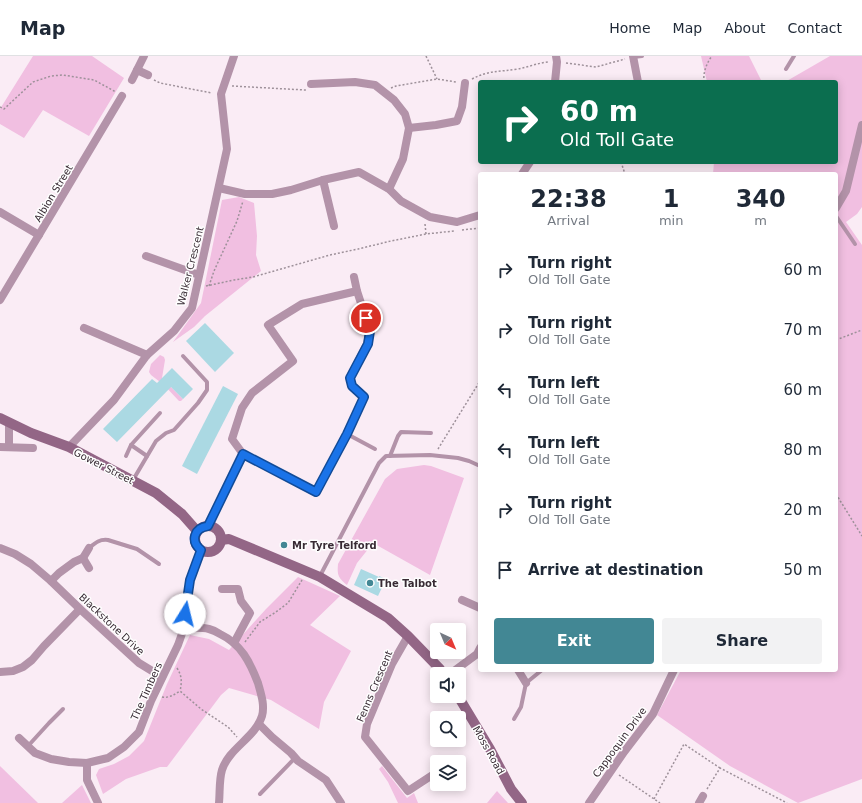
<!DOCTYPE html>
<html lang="en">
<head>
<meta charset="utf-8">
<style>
  body { margin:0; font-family:"DejaVu Sans",sans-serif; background:#f2f2f3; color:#1f2937; height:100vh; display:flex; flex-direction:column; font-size:15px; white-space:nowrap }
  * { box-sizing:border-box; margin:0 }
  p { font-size:13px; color:#747a83 }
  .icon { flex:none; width:22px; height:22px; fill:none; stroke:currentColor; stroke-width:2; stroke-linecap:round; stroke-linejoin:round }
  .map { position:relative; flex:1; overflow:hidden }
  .drawer { position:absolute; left:478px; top:116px; width:360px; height:500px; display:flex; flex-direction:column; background:#fff; border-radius:4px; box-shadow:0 2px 10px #0003 }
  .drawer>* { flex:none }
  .top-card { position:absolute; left:478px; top:24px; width:360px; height:84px; border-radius:4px; box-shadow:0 2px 10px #0003; background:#0b6e4f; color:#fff; overflow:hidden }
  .needle { width:26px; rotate:136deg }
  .controls { position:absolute; left:430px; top:567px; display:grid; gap:8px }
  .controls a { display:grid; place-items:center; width:36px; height:36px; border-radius:4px; background:#fff; box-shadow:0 2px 10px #0003; font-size:20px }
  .pin { position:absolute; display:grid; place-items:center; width:34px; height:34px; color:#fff; margin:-17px; border:2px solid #fff; border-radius:50%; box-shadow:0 1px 4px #0007 }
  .me { position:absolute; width:44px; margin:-22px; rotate:9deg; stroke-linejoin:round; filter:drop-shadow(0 0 3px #0008) }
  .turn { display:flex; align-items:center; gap:14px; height:84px; padding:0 16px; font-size:18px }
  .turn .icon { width:52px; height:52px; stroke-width:2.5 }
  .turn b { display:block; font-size:28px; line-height:34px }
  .eta { display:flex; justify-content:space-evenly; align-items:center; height:68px; text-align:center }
  .eta b { font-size:24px; font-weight:800; line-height:28px }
  .primary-button { display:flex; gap:8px; margin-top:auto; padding:8px 16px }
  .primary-button a { flex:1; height:46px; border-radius:4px; background:#428794; color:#fff; font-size:16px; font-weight:800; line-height:46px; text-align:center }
  .primary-button a+a { background:#f2f2f3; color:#1f2937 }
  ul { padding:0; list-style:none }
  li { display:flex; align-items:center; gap:12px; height:60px; padding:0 16px }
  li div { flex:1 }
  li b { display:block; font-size:15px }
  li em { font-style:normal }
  header { display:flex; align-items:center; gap:24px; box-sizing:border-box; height:56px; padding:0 20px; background:#fff; border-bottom:1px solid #e0e1e3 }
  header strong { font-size:19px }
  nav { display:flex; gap:22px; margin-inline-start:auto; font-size:14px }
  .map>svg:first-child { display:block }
  .green { fill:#f1bfe1 }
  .building { fill:#abd9e3 }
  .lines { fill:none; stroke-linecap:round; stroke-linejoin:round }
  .path { stroke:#9e919a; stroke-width:1.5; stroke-dasharray:2 2; stroke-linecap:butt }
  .lane { stroke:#b393a9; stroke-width:4 }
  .street { stroke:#b393a9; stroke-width:8 }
  .secondary { stroke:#936686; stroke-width:10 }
  .route-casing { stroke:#114b97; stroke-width:10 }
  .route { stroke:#1a73e8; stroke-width:7 }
  .poi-dot { fill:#428794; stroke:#fefefe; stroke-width:1.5 }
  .labels { text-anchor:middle; stroke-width:3; stroke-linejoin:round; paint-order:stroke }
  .street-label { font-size:10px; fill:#382b34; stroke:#fefefe }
  .poi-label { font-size:10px; font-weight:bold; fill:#382b34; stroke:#fefefe; text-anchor:start }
</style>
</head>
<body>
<header>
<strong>Map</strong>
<nav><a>Home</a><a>Map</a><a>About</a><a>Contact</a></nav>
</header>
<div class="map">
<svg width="862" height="747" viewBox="0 0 862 747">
  <rect width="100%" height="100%" fill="#faecf5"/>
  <g class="green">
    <path d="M33,0H92L124,22L89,80L43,54L24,82L0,68V53Z"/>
    <path d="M701,0H749L762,26H707Z"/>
    <path d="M830,0H862V151L857,158L846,166L862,189V723L798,747L730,710L657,659L681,614H836V118H713L714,106H836V26H785Z"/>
    <path d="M239,141L254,147L257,180L256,199L261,215L205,260L194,271L173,286L201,247L222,144Z"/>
    <path d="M160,299L164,301L165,304L162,322L183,343L181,345H179L164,329L151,319L149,316L151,308Z"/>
    <path d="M424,409L431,410L464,422L430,519L373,487L357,507L347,529C338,522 337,519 338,508L385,423L397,413Z"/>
    <path d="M298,521L340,540L310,569L351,595L324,646L319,673L271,644L229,632L221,639L167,711H160L126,723L103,738L96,719L99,713L114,708L129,700L144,685L167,628L190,579L209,583L229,594L266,553Z"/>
    <path d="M0,710L38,747H0Z"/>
    <path d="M382,710L407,742L414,737L418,747H398L388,726L379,713Z"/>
    <path d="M82,729L91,747H62Z"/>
    <path d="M497,735L508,747H487Z"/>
  </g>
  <g class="building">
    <path d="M205,267L234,297L215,316L186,285Z"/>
    <path d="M172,312L193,333L183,343L171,331L117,386L103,373L152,323L157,327Z"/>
    <path d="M223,330L238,338L197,418L182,410Z"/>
    <path d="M361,513L379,521V520L386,523L378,540L354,529Z"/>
  </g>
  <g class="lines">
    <g class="path">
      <path d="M426,0L437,23"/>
      <path d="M566,7L596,11L625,3"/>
      <path d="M472,23C489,14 500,16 518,13C528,11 538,7 548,6"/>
      <path d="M154,24L160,27L212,37"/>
      <path d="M704,26C703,17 706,8 712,0"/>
      <path d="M232,30L305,34H306"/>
      <path d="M391,32L396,30L437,23L456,26"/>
      <path d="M0,51L4,53L33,26L51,20L63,19L94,24L116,36"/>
      <path d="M621,106L625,118"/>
      <path d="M425,168L426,178L454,175"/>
      <path d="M462,174L480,172"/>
      <path d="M206,230L234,224L253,221L330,199L358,193L391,185L426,178"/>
      <path d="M209,230L214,215L237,165L243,145"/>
      <path d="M836,284L862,274"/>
      <path d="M438,393L480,325"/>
      <path d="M836,438L862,480"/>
      <path d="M245,586L260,566L276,556L288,547L302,524"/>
      <path d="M177,612C182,620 182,626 180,635"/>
      <path d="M162,641C169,642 174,639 180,635L201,653L228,671L237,681"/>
      <path d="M619,719L660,747"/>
      <path d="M707,733L720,712L787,747"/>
      <path d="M654,743L684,688L720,712"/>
    </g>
    <g class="lane">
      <path d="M633,1L642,0"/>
      <path d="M786,13L794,0"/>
      <path d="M836,160L855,188"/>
      <path d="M347,378L375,393"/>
      <path d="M131,389L147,400"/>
      <path d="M126,400L131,389L160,357"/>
      <path d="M390,400L398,380L401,376L431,377"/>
      <path d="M133,424L156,385L166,377L174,374L198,347L207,334V326L183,300"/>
      <path d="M89,492C95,487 99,483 108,484L137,493L159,508"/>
      <path d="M320,520L379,407L386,400L430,399L458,402L469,405L480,410"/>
      <path d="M514,663L521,651L526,627L542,614"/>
      <path d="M28,690L49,667L63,653"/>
      <path d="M260,738L295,702"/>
    </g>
    <g class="street">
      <path d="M633,0L638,26"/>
      <path d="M137,14L148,19"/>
      <path d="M132,24L144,0"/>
      <path d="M555,26L557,6L556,0"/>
      <path d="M311,28L355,26L375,29L394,44L405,58L409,72L403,103L389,133"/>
      <path d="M409,72L436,69L457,65L462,51L465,27"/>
      <path d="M522,118L530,106"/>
      <path d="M323,124L334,170"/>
      <path d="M219,132L245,138H272L291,134L323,124L359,116L389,133L401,145L430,161L457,166L480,159"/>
      <path d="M836,152L846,135L862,69"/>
      <path d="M0,156L39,179"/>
      <path d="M146,200L199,219"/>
      <path d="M0,244L122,40"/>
      <path d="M84,272L147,299"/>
      <path d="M0,391L33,392"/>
      <path d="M9,391V366"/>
      <path d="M69,391L114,344L147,299L174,275L192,252L227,93L221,38L234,0"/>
      <path d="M243,398L316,436L347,378L364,341L352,330L350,322L367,288L370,275L357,235"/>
      <path d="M208,470L243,398L232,383L242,352L252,337L293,305L268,269L302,248L357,235L354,221"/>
      <path d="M0,492L15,498L31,508L51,525L80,553L139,607L162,621"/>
      <path d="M83,502L89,512"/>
      <path d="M51,525L59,517L74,506L83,502L89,492"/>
      <path d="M222,533H238L241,545L250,557L234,587"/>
      <path d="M462,544L480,552"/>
      <path d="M184,572C192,572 201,571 209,573C213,574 217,576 220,578C241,588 250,606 258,627C261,638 265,649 262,660C255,682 229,692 222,714C219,724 220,736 219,747"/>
      <path d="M408,580L392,608L367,668L365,681L408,735L437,716"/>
      <path d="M518,614L526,627"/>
      <path d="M0,616L13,615L23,611L32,604L44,590L80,553"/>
      <path d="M450,618L477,598L480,592"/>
      <path d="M259,668L272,681L291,697L298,705L326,724L341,747"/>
      <path d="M19,682L35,697L51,703L69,706L87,707L108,702L124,691L139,676L151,645L178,589L184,572L185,558L190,524L201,494"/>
      <path d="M87,707V724L98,747"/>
      <path d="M589,747L624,696L653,658L674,614"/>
      <path d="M699,747L703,740"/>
    </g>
    <g class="secondary">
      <path d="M0,362L31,377L69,391L156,437L182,458L197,475"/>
      <circle cx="208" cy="483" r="13"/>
      <path d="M221,484L229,483L320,521L388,562L408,580L440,613L443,618"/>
      <path d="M458,640L490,693L511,733L522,747"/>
    </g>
  </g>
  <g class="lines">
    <g class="route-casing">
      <path id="route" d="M185,558L190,524L201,494C190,485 194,472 208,470L243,398L316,436L347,378L364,341L352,330L350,322L368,288L370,275L366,262"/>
    </g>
    <use href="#route" class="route"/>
  </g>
  <g class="poi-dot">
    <circle cx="284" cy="489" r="4"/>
    <circle cx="370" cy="527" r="4"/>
  </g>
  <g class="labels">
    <g class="street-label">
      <text transform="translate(53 137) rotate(-59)" y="4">Albion Street</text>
      <text transform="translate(190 210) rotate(-76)" y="4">Walker Crescent</text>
      <text transform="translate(104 410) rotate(27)" y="4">Gower Street</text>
      <text transform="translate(112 568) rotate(43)" y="4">Blackstone Drive</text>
      <text transform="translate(374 630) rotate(-67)" y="4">Fenns Crescent</text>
      <text transform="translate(146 635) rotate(-66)" y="4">The Timbers</text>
      <text transform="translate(619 686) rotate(-54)" y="4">Cappoquin Drive</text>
      <text transform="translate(489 694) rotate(61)" y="4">Moss Road</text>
    </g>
    <g class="poi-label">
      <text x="292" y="493">Mr Tyre Telford</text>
      <text x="378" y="531">The Talbot</text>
    </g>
  </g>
</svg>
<div class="controls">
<a><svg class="needle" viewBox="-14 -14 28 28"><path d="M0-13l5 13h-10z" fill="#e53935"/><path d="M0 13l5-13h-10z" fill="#747a83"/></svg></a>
<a><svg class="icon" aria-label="sound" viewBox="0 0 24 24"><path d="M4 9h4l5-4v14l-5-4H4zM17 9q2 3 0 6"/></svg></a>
<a><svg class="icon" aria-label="search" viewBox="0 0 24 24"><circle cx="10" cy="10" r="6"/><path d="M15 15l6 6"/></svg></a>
<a><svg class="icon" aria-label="layers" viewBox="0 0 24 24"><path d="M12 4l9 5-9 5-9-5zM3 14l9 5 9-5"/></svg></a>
</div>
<div class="pin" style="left:366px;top:262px;background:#d93025"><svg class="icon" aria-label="arrive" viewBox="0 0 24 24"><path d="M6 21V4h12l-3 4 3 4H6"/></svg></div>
<svg class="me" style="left:185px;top:558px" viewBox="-20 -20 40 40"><circle r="19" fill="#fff"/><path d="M0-13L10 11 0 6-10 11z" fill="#1a73e8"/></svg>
<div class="top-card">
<div class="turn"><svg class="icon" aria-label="right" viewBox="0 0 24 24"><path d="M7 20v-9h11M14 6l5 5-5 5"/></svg><div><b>60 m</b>Old Toll Gate</div></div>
</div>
<section class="drawer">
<div class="eta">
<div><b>22:38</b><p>Arrival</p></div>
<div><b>1</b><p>min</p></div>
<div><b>340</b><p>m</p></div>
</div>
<ul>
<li><svg class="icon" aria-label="right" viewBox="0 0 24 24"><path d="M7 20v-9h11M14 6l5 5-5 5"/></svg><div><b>Turn right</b><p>Old Toll Gate</p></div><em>60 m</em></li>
<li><svg class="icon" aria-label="right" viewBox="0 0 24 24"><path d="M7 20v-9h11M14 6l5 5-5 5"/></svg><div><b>Turn right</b><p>Old Toll Gate</p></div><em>70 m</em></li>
<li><svg class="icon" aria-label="left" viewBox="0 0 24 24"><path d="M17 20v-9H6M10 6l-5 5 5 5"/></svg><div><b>Turn left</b><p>Old Toll Gate</p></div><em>60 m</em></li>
<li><svg class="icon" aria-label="left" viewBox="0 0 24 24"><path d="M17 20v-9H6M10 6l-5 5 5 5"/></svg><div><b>Turn left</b><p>Old Toll Gate</p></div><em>80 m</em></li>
<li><svg class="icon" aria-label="right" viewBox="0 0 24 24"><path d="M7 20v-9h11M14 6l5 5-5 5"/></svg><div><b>Turn right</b><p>Old Toll Gate</p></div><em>20 m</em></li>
<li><svg class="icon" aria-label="arrive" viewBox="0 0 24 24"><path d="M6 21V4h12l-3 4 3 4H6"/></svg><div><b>Arrive at destination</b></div><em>50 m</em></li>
</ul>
<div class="primary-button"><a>Exit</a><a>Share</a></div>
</section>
</div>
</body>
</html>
